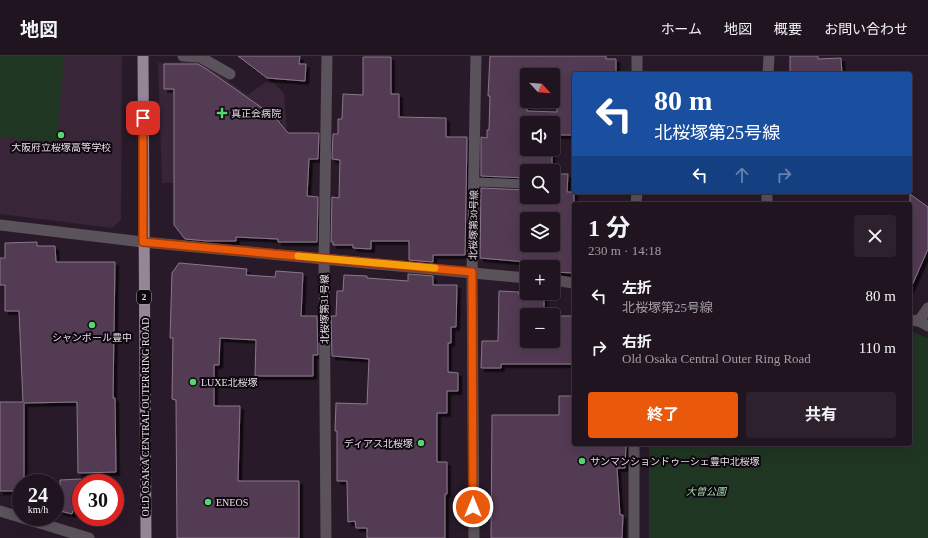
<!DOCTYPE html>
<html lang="ja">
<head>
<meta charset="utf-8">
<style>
  body { margin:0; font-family:"Times New Roman","Noto Sans JP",serif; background:#2c212c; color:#f1f3f6; height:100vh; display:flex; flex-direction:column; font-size:15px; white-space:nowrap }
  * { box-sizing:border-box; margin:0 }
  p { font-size:13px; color:#a19ea4 }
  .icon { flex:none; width:22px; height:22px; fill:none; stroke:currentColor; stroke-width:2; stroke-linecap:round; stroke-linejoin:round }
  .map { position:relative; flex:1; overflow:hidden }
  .sheet { position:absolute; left:572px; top:146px; width:340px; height:244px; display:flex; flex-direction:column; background:#1f141f; border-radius:4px; box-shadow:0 4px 16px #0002,0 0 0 1px #3c333d }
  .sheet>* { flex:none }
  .guide { position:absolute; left:572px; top:16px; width:340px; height:122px; border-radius:4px; box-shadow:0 4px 16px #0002,0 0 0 1px #3c333d; background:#1a4fa0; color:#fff; overflow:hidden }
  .needle { width:26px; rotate:116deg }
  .tools { position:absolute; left:520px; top:12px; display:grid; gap:8px }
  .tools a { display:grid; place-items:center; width:40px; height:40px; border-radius:4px; background:#1f141f; box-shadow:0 4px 16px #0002,0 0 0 1px #3c333d; font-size:20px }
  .speed { position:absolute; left:12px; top:418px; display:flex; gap:8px; font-size:20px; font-weight:700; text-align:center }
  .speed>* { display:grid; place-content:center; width:52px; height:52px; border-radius:50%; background:#1f141f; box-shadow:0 4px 16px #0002,0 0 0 1px #3c333d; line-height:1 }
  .speed small { font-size:10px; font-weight:400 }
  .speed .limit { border:6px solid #d22; background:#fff; color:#111 }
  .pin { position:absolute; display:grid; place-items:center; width:34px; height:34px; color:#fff; margin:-17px; border-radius:8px; box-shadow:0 2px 6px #0006 }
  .me { position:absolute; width:44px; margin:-22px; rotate:0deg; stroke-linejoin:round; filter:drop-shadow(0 0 3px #0008) }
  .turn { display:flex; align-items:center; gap:14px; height:84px; padding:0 16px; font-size:18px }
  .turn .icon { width:52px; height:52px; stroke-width:2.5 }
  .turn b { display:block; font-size:28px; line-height:34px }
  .lanes { display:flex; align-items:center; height:38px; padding:0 16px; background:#0003; justify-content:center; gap:20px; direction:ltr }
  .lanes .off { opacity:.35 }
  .round { display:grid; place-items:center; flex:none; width:42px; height:42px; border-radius:4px; background:#2c212c }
  .overview { display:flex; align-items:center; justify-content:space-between; height:68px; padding:0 16px }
  h1 { font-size:24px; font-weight:700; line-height:30px }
  .action { display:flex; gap:8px; margin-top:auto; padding:8px 16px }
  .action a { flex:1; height:46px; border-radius:4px; background:#ea580c; color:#fff; font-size:16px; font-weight:700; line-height:46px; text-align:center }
  .action a+a { background:#2c212c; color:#f1f3f6 }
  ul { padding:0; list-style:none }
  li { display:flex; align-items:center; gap:12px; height:52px; padding:0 16px }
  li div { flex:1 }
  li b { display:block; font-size:15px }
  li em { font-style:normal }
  header { display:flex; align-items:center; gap:24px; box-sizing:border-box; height:56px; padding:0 20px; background:#1f141f; border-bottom:1px solid #3c333d }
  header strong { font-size:19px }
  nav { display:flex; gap:22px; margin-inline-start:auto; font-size:14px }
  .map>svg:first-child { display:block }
  .built { fill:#382538 }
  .green { fill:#1f3622 }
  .building { fill:#533a52; stroke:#8a788a; fill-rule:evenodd; filter:url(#shadow) }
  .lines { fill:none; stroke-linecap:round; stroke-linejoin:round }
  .service { stroke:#5b535b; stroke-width:9 }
  .minor { stroke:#5b535b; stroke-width:11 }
  .tertiary { stroke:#5b535b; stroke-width:11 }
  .primary { stroke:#968695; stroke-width:11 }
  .route-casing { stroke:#983908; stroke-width:10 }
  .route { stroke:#ea580c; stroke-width:7 }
  .slow { stroke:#f59e0b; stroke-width:7 }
  .poi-dot { fill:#56d671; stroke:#0e070e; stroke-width:1.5 }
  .labels { text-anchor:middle; stroke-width:4; stroke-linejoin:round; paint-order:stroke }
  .shield { fill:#0e070e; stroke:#a79ea7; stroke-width:1 }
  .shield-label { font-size:9px; font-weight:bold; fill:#e9dee8 }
  .poi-label { font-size:10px; fill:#e9dee8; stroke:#0e070e; text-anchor:start }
  .street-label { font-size:10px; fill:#e9dee8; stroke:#0e070e }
  .park-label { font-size:10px; font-style:italic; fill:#a3d6a9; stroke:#0e070e }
</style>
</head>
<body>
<header>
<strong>地図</strong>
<nav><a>ホーム</a><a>地図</a><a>概要</a><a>お問い合わせ</a></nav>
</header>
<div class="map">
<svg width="928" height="482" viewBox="0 0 928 482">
  <defs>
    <filter id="shadow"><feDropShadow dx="3.5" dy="3.5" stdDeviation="0" flood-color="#0009"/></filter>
  </defs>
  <rect width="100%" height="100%" fill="#291a29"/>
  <g class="built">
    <path d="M0,0H122L121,164L112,172L0,158Z"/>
    <path d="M202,5L247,39L266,26L274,27L284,37L287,74L275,75L284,126L162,127L158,7Z"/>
  </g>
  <g class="green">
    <path d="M0,0H64L57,86L0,81Z"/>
    <path d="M910,275L928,282V482H649V388H910Z"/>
  </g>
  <g class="building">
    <path d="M238,0H300L299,8H306L305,25L267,22Z"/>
    <path d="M490,0H606V3H616V18H574V79H553V67H527V93H552V115H527V122L481,120V81L487,82V74H489L490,40H488ZM527,19H557V56L527,55Z"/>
    <path d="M790,0H818V3L841,2L842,18H790Z"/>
    <path d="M363,1H391V38H399V61L446,62V81H467L465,199H433V206L409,204V185H371V193L353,192V189H333V186H331L332,141L339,142L340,104L332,103L333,78H338V63H342L343,38L363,39Z"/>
    <path d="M164,8H198L208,14L275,61L288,77H319L318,103H309L307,140L318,141L317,186H278V183L236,181V185H208L185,183L174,169V33H164Z"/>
    <path d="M553,118H568L567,136H574V217L553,216V211H550V208L480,202L481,132L527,134V141H553ZM527,163H553V189H527Z"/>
    <path d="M910,138L928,151V193L910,234Z"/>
    <path d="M37,186V190H55L56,206H115L113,342H115L116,416L78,417L77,346L24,347V427H21V435H0V346H23L19,255H5V229H0V202H5V187Z"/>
    <path d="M179,207L247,213L246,219L275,221L276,215L303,217L301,260H317L318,299H313V320H255L256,284L220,282L219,309H214V350H240L238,425H299V482H177L176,344L172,343L173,282H170L172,217Z"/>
    <path d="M408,218L433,220V229H457L456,271H451V287H448V316L458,317V335H447V357H437V406H447V438H445V482H367V472H356L355,465L348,466L347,425H337V375H335L336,347L367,348L369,303L332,300L331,260H336L337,235H343L344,219L367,220V222L408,225Z"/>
    <path d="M499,235L519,236V239L544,240V259H527V285H553V260H574V308H501V312H481L482,285H498Z"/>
    <path d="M559,340H574V388H626L625,412H617L620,459H623L622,482H491L492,359H559Z"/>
    <path d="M81,423V432L72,458L60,455V424Z"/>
  </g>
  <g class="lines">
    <path class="service" d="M474,126L527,128"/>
    <g class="minor">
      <path d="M183,0L200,1L230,18"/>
      <path d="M637,18V0"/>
      <path d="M768,18L769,0"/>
      <path d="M636,148L637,136"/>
      <path d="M767,148V136"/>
      <path d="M0,169L143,186L527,222"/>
      <path d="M553,224L574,227"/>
      <path d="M910,264L919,265L928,270"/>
      <path d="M919,265L928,252"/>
      <path d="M326,482L324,202L327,0"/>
      <path d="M474,482L472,216L476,0"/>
      <path d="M634,482V388"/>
    </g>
    <path class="tertiary" d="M0,455L89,482"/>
    <path class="primary" d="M143,0L146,482"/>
  </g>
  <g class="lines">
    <g class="route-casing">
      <path id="route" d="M143,62V186L472,216L473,451"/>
    </g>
    <use href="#route" class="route"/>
    <path class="slow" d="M298,200L435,212"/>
  </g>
  <g class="poi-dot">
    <path d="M220 51h4v4h4v4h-4v4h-4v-4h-4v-4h4z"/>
    <circle cx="61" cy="79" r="4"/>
    <circle cx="92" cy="269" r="4"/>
    <circle cx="193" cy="326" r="4"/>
    <circle cx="421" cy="387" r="4"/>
    <circle cx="582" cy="405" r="4"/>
    <circle cx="208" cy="446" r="4"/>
  </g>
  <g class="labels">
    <rect class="shield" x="137" y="234" width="14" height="14" rx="3"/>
    <g class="shield-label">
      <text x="144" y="244">2</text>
    </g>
    <g class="poi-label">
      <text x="231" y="61">真正会病院</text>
      <text x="61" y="95" text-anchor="middle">大阪府立桜塚高等学校</text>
      <text x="92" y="285" text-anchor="middle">シャンボール豊中</text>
      <text x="201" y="330">LUXE北桜塚</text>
      <text x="413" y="391" text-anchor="end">ディアス北桜塚</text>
      <text x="590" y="409">サンマンションドゥーシェ豊中北桜塚</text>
      <text x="216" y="450">ENEOS</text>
    </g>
    <g class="street-label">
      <text transform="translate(473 169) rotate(-89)" y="4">北桜塚第30号線</text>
      <text transform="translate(324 253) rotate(-90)" y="4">北桜塚第31号線</text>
      <text transform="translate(145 361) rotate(-90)" y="4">OLD OSAKA CENTRAL OUTER RING ROAD</text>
    </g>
    <g class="park-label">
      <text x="706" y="439">大曽公園</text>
    </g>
  </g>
</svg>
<div class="tools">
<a><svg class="needle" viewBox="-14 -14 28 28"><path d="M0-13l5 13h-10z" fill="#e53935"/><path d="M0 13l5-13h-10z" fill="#a19ea4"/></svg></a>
<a><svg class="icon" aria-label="sound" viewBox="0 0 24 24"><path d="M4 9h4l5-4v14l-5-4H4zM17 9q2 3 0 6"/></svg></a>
<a><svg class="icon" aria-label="search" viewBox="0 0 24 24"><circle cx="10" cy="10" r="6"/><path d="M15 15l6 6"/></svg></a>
<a><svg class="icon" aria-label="layers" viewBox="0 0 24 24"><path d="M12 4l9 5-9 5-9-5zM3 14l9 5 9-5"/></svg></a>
<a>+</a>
<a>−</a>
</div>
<div class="speed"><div>24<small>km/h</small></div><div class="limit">30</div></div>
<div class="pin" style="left:143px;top:62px;background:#d93025"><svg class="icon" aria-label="arrive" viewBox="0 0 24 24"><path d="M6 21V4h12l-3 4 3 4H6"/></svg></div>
<svg class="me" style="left:473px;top:451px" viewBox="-20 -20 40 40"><circle r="17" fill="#ea580c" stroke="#fff" stroke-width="3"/><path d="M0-11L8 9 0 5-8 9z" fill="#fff"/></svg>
<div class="guide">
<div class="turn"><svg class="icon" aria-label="left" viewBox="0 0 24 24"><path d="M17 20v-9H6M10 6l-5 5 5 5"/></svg><div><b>80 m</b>北桜塚第25号線</div></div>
<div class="lanes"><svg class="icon" aria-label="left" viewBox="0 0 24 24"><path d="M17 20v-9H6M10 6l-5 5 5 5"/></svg><svg class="icon off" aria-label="ahead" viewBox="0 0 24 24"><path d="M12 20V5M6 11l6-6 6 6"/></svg><svg class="icon off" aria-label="right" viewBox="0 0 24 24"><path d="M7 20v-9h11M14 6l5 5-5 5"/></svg></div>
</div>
<section class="sheet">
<div class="overview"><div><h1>1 分</h1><p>230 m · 14:18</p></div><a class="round"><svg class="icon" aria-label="close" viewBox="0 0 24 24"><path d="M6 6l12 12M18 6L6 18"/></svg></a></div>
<ul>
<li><svg class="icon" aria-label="left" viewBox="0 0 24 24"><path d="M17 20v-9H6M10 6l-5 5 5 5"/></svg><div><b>左折</b><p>北桜塚第25号線</p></div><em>80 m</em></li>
<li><svg class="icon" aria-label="right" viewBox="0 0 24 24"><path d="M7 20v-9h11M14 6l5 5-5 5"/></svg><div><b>右折</b><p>Old Osaka Central Outer Ring Road</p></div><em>110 m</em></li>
</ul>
<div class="action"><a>終了</a><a>共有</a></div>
</section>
</div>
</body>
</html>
